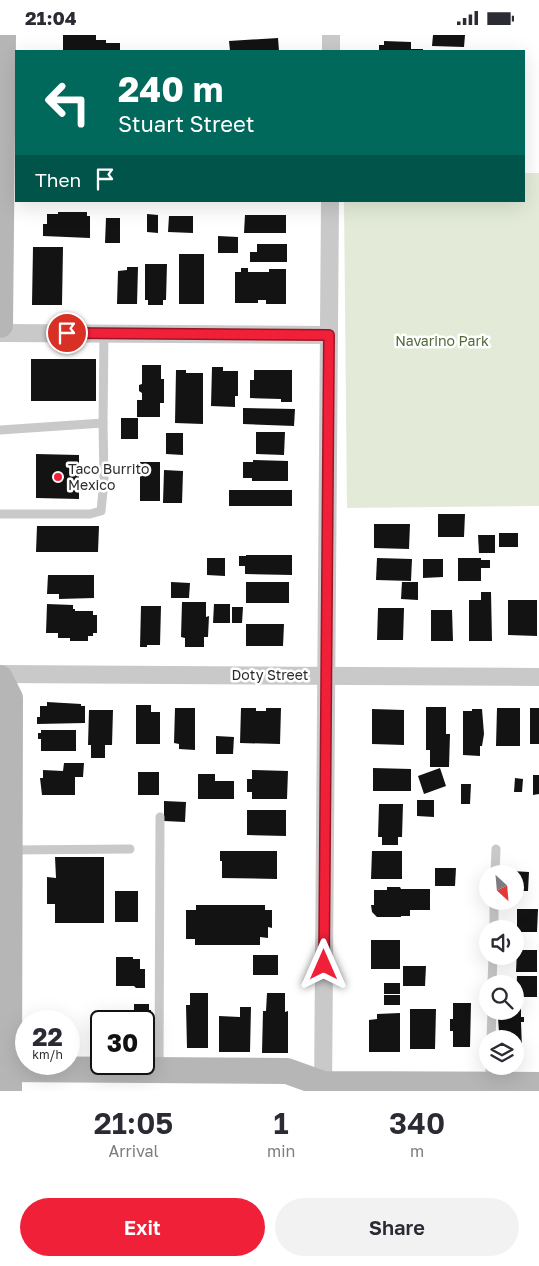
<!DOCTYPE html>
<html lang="en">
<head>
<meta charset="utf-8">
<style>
  body { margin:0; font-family:"Golos Text",sans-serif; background:#f2f2f3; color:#2b2b33; height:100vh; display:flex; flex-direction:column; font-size:19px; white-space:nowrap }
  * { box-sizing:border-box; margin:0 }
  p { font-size:16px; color:#7c7c81 }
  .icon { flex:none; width:28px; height:28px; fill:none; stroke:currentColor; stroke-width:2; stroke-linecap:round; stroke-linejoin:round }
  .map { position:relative; height:1056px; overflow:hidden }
  .drawer { display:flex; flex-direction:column; background:#fff; flex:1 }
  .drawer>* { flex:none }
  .top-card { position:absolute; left:15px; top:15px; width:510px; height:152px; border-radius:0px; box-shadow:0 5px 20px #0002; background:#00695c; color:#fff; overflow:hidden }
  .needle { width:32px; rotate:154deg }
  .fabs { position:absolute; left:479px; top:830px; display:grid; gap:10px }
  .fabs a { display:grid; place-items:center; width:45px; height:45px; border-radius:50%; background:#fff; box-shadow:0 5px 20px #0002; font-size:25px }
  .speed { position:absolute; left:15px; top:975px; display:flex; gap:10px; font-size:25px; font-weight:700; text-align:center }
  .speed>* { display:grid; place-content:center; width:65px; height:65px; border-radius:50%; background:#fff; box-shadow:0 5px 20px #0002; line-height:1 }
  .speed small { font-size:12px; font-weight:400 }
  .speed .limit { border:2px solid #111; border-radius:8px; background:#fff; color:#111 }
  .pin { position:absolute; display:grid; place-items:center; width:42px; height:42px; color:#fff; margin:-21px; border:2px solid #fff; border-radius:50%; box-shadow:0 1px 5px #0007 }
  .me { position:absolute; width:55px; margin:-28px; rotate:0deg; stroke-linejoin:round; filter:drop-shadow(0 0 4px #0008) }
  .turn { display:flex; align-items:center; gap:18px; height:105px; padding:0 20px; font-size:22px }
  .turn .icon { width:65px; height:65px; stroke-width:2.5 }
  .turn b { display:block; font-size:35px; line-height:42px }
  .then { display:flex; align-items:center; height:48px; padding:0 20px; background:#0003; gap:10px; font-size:19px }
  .eta { display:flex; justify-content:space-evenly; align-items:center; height:85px; text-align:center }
  .eta b { font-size:30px; font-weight:600; line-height:35px }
  .action { display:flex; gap:10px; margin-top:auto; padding:10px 20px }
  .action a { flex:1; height:58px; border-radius:30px; background:#f12039; color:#fff; font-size:20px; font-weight:600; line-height:58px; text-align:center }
  .action a+a { background:#f2f2f3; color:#2b2b33 }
  .status { display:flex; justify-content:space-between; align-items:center; height:35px; padding:0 25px; background:#fff; direction:ltr }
  .status svg { height:14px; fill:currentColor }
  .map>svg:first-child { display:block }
  .park { fill:#e3ebd8 }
  .building { fill:#131313 }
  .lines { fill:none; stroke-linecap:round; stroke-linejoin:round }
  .lane { stroke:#c9c9c9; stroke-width:9 }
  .street { stroke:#c9c9c9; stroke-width:18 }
  .secondary { stroke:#b6b6b6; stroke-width:26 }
  .route-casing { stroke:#9d1525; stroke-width:12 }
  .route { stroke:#f12039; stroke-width:9 }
  .poi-dot { fill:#f12039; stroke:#fff; stroke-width:2 }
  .labels { text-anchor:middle; stroke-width:5; stroke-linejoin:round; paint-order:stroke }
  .park-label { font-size:14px; fill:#516a37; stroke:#fff }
  .poi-label { font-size:14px; fill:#2c2c2c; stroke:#fff; text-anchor:start }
  .street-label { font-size:14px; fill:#2c2c2c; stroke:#fff }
</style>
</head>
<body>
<div class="status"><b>21:04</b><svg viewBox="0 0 49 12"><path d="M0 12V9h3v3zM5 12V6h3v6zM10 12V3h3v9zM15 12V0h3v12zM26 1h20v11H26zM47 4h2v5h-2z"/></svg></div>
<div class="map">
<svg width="539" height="1056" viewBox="0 0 539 1056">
  <rect width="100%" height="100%" fill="#fff"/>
  <path class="park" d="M524,138H539V471L347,473L344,166H524Z"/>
  <g class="building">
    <path d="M63,0H96V5H106V8H120V16H63Z"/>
    <path d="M433,0H465L464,12L432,11Z"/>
    <path d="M278,3L279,16H230L229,6Z"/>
    <path d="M384,6L411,7V14H423V16H379V10H384Z"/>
    <path d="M58,177H87V181H90V203L43,201V189H47V179H58Z"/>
    <path d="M147,179L158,180V198L147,197Z"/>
    <path d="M245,180H286V198H244Z"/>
    <path d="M169,181H193V198L168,197Z"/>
    <path d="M106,183H120V208H105Z"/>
    <path d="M218,201L238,202V218H218Z"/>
    <path d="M257,209H287V227H250V217H257Z"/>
    <path d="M33,212H63L62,270H32Z"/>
    <rect x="179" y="219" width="25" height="50"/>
    <path d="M145,229H167L166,265H163V270H148V265H145Z"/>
    <path d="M127,232H138L137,269H117L118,236L127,235Z"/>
    <path d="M241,233H248V237H269V234H286V269H266V265H258V268H235V237H241Z"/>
    <rect x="31" y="324" width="65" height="42"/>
    <path d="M142,330H161V344H164V368H160V382H137V365H142V358L139,356V350L142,349Z"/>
    <path d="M212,332H223V336H238V361H235V372L211,371Z"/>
    <path d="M176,335H186V338H203V389L175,388Z"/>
    <path d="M254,335H292V367H281V364L250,363V345H254Z"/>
    <path d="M243,373L295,374L294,391L243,389Z"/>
    <rect x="121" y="383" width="17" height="21"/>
    <path d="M256,397H285L284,420L256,419Z"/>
    <path d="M166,398H183V420L166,419Z"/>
    <path d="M36,419L79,420V464L36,463Z"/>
    <path d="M253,425L288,426V446H252V443H243V427H253Z"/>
    <rect x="140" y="427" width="20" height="39"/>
    <path d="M164,435L183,436L182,468H163Z"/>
    <rect x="229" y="455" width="63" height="16"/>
    <path d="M438,479H465L464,502H438Z"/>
    <path d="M374,489H410L409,514L374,513Z"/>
    <path d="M37,491H99L98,517H36Z"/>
    <rect x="499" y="498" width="19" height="14"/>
    <path d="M478,500H495V518H479Z"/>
    <path d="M246,520H292V540L245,539V531H239V521H246Z"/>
    <path d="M207,523H225V541L207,540Z"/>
    <path d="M377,523L412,524L411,546L376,545Z"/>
    <path d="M458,523H481V525H490V533H481V546H458Z"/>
    <path d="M423,524H443V542L423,543Z"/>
    <path d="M48,540H94V563L59,564V559H47Z"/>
    <path d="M171,547L190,548L189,563H171Z"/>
    <rect x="246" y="547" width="43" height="21"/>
    <path d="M402,547H418V565L401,564Z"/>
    <path d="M481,557H491L492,606H469V565H481Z"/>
    <path d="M508,565H537V601L508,600Z"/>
    <path d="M182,567H206V582L209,581L208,602H204V612H185V603L181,602Z"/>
    <path d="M47,569L73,570V574H75V576H93V580H97V598H93V601H88V606H70V603H58V598H46Z"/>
    <path d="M214,569H230V588H213Z"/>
    <path d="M141,571H161L160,610H147V612H140Z"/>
    <path d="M232,572H243L242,588H232Z"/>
    <path d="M378,573H404L403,605H377Z"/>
    <path d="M431,575H452L453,606H431Z"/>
    <path d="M246,589H284L283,611H246Z"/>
    <path d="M47,667L81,669V671H85V688L37,689V682H40V671H47Z"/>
    <path d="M136,670H151V677H160V709H136Z"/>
    <path d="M426,672H446V699H450L449,732H430V715H426Z"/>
    <path d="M175,673H195V715L179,714V709L174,708Z"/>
    <path d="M241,673H256V676H266V673H281L280,709L240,708Z"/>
    <path d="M497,673H520V711H496Z"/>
    <rect x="530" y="673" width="9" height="36"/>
    <path d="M372,674L404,675V710L372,709Z"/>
    <path d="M472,674H482L484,699L482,711H480V721L463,720V676H472Z"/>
    <path d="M89,675H113L112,710H105V723H91V710H88Z"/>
    <path d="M41,695H76V716H41V704H38V698H41Z"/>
    <path d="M216,701L234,702L233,719H216Z"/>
    <path d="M64,728H84L83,742H75V760H42L40,743H43V735L63,736Z"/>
    <path d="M373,733L411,734V756H373Z"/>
    <path d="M440,733L446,751L424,759L418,741Z"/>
    <path d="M252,735L288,736L287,764H252V757H247V744H252Z"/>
    <rect x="138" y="737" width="21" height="23"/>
    <path d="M198,739H215V746H234V764H198Z"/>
    <path d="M533,740H539V759L533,760Z"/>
    <path d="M515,743L523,744L522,757H514Z"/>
    <path d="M461,749H471L470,769H461Z"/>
    <path d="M417,765H434V782L417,781Z"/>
    <path d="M164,766L186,767L185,787L164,786Z"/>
    <path d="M379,769H403L402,802H398V810H382V802H378Z"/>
    <path d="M247,775H286V801L247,800Z"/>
    <path d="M220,816H277V844L222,843V826H220Z"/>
    <path d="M372,816H402V844H371Z"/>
    <path d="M55,822H104V888H55V869H47V842L56,843Z"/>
    <path d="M435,833H456L455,851H435Z"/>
    <path d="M512,836L529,837L528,856H515V839H512Z"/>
    <path d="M387,852H400L401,854H430V875H410V881H401V882H377L372,877L371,870H374V855H387Z"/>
    <rect x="115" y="856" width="23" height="31"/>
    <path d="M196,870H265V875H272V893L268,892V903L260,902V910H195V904H186V875H196Z"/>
    <path d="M517,874H538L537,897H517Z"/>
    <rect x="371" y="905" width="29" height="29"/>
    <path d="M517,915H537V937H516Z"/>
    <rect x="253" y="920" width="25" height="20"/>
    <path d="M116,922H133V924H140V934H145V953H136L134,951H116Z"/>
    <path d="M403,931H426L425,951H403Z"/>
    <path d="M517,941H537V962H516Z"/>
    <rect x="384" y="948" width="16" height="11"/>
    <path d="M190,958H208V1013H187L186,970H190Z"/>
    <path d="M267,958H285V977L288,976V1018H262L263,976H266Z"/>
    <rect x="384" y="960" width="16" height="10"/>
    <path d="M453,968H471L470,1012H453V996H450V984H453Z"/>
    <path d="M134,969H149V975H151V1015H144V986H131V975H134Z"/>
    <path d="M521,969V982H524V987H521L522,1014L515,1015V1004H501V997H499L498,983H501V976H515V970Z"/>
    <path d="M240,972H251L250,1017H219V981L240,982Z"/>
    <path d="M410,974H436L435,1014H410Z"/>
    <path d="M400,978V1017H369V985L377,984V979Z"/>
  </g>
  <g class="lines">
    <g class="lane">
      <path d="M0,395L103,388L104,299"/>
      <path d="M0,479H90L101,476L104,446L103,388"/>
      <path d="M12,815L130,814"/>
      <path d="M495,839L496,814"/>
      <path d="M494,894V866"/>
      <path d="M492,949L493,921"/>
      <path d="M491,1004L492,976"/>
      <path d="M159,1033L160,782"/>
      <path d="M490,1048V1031"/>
    </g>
    <g class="street">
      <path d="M331,16V0"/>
      <path d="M0,298L329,300"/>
      <path d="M0,639L539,642"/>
      <path d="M323,1056L330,166"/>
    </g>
    <g class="secondary">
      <path d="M0,290L3,0"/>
      <path d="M0,643L10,663L9,1056"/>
      <path d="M0,1034L287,1036L323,1049L539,1050"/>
    </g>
  </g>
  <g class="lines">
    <g class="route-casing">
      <path id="route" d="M67,298L329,300L324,930"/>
    </g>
    <use href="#route" class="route"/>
  </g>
  <circle class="poi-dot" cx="58" cy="442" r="5"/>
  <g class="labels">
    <g class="park-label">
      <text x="442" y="311">Navarino Park</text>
    </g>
    <g class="poi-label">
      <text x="68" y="439">Taco Burrito<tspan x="68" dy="16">Mexico</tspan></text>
    </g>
    <g class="street-label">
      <text x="270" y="645">Doty Street</text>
    </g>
  </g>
</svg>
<div class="fabs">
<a><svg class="needle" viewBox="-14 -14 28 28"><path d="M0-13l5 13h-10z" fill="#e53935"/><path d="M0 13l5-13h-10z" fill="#7c7c81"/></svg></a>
<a><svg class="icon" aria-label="sound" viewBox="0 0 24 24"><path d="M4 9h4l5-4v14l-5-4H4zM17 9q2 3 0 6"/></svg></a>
<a><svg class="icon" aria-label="search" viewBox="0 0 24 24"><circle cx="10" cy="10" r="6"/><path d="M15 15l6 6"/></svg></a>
<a><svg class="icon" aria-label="layers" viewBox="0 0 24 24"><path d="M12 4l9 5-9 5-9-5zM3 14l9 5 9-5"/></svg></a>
</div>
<div class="speed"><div>22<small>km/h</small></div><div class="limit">30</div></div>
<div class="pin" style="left:67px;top:298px;background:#d93025"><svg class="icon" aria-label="arrive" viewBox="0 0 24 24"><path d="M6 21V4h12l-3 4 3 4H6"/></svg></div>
<svg class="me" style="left:324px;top:930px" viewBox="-20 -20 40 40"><path d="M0-17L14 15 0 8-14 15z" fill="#f12039" stroke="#fff" stroke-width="4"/></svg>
<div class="top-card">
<div class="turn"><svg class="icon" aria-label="left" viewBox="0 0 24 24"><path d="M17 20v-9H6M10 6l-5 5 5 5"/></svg><div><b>240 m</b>Stuart Street</div></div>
<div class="then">Then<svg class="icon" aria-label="arrive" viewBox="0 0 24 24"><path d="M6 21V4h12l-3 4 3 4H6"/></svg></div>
</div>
</div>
<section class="drawer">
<div class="eta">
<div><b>21:05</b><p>Arrival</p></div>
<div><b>1</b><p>min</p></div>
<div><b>340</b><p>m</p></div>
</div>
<div class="action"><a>Exit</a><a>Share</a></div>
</section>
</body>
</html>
